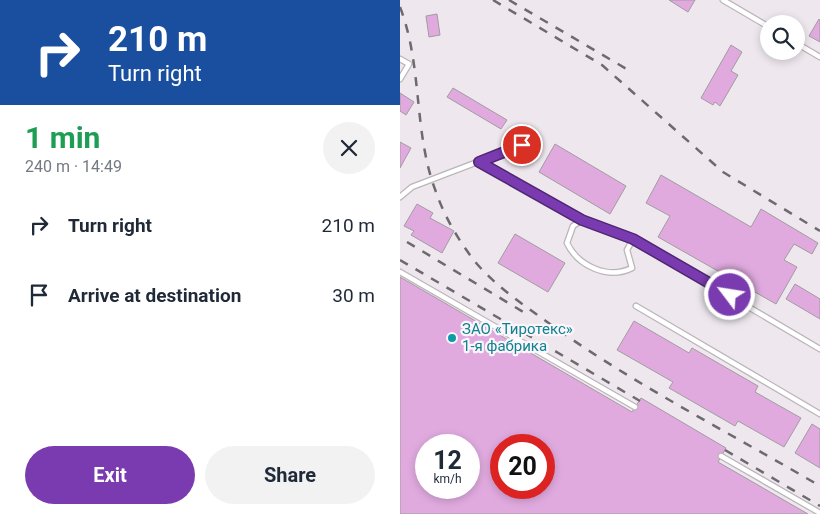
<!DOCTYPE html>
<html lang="en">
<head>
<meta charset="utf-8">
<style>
  body { margin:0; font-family:Roboto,sans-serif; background:#f2f2f3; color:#1f2937; height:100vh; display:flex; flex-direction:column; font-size:19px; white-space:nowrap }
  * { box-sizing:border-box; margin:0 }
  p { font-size:16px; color:#747a83 }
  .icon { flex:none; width:28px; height:28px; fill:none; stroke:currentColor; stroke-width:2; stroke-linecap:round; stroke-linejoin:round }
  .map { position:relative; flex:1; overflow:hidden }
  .panel { display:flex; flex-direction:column; background:#fff; width:400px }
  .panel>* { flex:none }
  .top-card { background:#1a4fa0; color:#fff; overflow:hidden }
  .fabs { position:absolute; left:360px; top:15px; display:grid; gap:10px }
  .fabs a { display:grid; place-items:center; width:45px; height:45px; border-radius:50%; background:#fff; box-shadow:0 2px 8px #0003; font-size:25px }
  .speed { position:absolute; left:15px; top:434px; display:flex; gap:10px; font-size:25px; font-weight:700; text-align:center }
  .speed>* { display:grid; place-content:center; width:65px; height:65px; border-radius:50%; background:#fff; box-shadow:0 2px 8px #0003; line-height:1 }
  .speed small { font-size:12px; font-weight:400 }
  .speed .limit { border:8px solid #d22; background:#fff; color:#111 }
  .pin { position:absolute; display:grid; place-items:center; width:42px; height:42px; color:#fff; margin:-21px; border:2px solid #fff; border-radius:50%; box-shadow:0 1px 5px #0007 }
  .me { position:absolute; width:55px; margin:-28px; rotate:301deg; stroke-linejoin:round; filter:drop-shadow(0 0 4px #0008) }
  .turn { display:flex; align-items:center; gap:18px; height:105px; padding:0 25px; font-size:22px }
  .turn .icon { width:65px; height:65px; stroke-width:2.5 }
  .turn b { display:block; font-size:35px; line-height:42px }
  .round { display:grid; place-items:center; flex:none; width:52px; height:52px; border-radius:26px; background:#f2f2f3 }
  .overview { display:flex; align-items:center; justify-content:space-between; height:85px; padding:0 25px }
  h1 { font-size:30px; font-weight:700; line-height:38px; color:#1e9e55 }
  .action { display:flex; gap:10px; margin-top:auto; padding:10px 25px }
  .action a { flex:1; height:58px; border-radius:30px; background:#7a3bb0; color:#fff; font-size:20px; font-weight:700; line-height:58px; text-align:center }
  .action a+a { background:#f2f2f3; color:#1f2937 }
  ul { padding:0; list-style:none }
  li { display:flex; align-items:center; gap:15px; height:70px; padding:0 25px }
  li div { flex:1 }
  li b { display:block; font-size:19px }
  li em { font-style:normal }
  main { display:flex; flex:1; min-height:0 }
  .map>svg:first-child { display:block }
  .building { fill:#e0aadf; stroke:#a19ca1; fill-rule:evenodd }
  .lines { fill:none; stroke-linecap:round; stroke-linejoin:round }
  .lane-casing { stroke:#bbb5ba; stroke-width:7 }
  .lane { stroke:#fff; stroke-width:4.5 }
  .rail { stroke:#6d6a6d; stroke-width:2.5; stroke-dasharray:9 9; stroke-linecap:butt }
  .route-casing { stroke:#4f2672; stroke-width:12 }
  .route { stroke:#7a3bb0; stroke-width:9 }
  .culture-dot { fill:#0f9aa8; stroke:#fbf5fb; stroke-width:2 }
  .labels { text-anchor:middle; stroke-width:4.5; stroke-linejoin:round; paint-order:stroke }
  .culture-label { font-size:15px; fill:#0d838f; stroke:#fbf5fb; text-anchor:start }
</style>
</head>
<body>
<main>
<section class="panel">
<div class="top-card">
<div class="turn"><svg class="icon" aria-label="right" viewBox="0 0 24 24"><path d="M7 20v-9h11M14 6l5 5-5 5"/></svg><div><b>210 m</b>Turn right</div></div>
</div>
<div class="overview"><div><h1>1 min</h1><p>240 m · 14:49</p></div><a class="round"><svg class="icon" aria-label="close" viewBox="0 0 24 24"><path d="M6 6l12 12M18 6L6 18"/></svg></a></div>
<ul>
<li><svg class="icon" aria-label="right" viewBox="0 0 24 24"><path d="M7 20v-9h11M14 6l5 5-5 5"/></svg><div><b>Turn right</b></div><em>210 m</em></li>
<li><svg class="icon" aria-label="arrive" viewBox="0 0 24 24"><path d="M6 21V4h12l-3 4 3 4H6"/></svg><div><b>Arrive at destination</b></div><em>30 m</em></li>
</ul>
<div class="action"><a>Exit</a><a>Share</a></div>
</section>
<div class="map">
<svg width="420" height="514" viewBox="0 0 420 514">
  <rect width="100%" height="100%" fill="#eee8ee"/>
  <g class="building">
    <path d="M269,0H295L288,12Z"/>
    <path d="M37,14L40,35L29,37L26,16Z"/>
    <path d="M419,19L420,20V42L409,36Z"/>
    <path d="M331,45L342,52L331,71L338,75L320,106L315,102L313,105L301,98Z"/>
    <path d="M53,88L107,120L101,129L47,97Z"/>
    <path d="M0,93L14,102L6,115L0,111Z"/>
    <path d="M0,142L11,148L0,168Z"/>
    <path d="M155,144L226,186L210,214L139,172Z"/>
    <path d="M261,175L351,227L361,209L418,243L412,254L394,244L384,260L397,267L376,304L258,237L270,216L246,203Z"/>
    <path d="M17,204L33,213L30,218L54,231L42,253L11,235L14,231L4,226Z"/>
    <path d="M115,234L165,263L148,292L98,263Z"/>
    <path d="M0,277L232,412L241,398L326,448L318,462L408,514H0ZM26,445H69V488H26ZM101,445H144V488H101Z"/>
    <path d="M395,284L420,299V319L386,299Z"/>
    <path d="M234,321L289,353L292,348L358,386L355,392L401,418L384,447L338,421L335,426L269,388L273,382L217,350Z"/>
    <path d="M412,424L420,429V468L395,453Z"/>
  </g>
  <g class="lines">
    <g class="lane-casing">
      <g id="lane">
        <path d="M323,0L369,27"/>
        <path d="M396,43L420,57"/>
        <path d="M0,59L9,64L0,79"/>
        <path d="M79,162L182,220L233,239L420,349"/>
        <path d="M0,197L12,187L122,145"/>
        <path d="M182,220L173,226L167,243C178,266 208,280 232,268L227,250L233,239"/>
        <path d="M0,272L235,407"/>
        <path d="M236,306L420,414"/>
        <path d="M321,456L420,513"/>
      </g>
    </g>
    <use href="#lane" class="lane"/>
    <g class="rail">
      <path d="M93,0L202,65L323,172L420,231"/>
      <path d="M109,0L230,71"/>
      <path d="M0,7C23,67 13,132 36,192C45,218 60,243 77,264C98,288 125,306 150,324C235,385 330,433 420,486"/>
      <path d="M7,242L125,313"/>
      <path d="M0,260L240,401"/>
      <path d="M325,450L420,506"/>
    </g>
  </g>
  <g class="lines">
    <g class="route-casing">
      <path id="route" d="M122,145L79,162L182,220L233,239L330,295"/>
    </g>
    <use href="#route" class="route"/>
  </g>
  <circle class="culture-dot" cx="52" cy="338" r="5"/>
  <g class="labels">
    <g class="culture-label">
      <text x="62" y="334">ЗАО «Тиротекс»<tspan x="62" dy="17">1-я фабрика</tspan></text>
    </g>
  </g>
</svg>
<div class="fabs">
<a><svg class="icon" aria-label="search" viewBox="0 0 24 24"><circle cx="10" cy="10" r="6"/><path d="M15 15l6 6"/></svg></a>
</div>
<div class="speed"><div>12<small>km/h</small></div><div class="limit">20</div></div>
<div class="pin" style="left:122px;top:145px;background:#d93025"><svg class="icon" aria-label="arrive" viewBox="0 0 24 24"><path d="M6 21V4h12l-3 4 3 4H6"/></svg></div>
<svg class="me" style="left:330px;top:295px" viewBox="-20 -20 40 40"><circle r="17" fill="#7a3bb0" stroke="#fff" stroke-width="3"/><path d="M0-11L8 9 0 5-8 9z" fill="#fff"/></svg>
</div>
</main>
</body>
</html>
